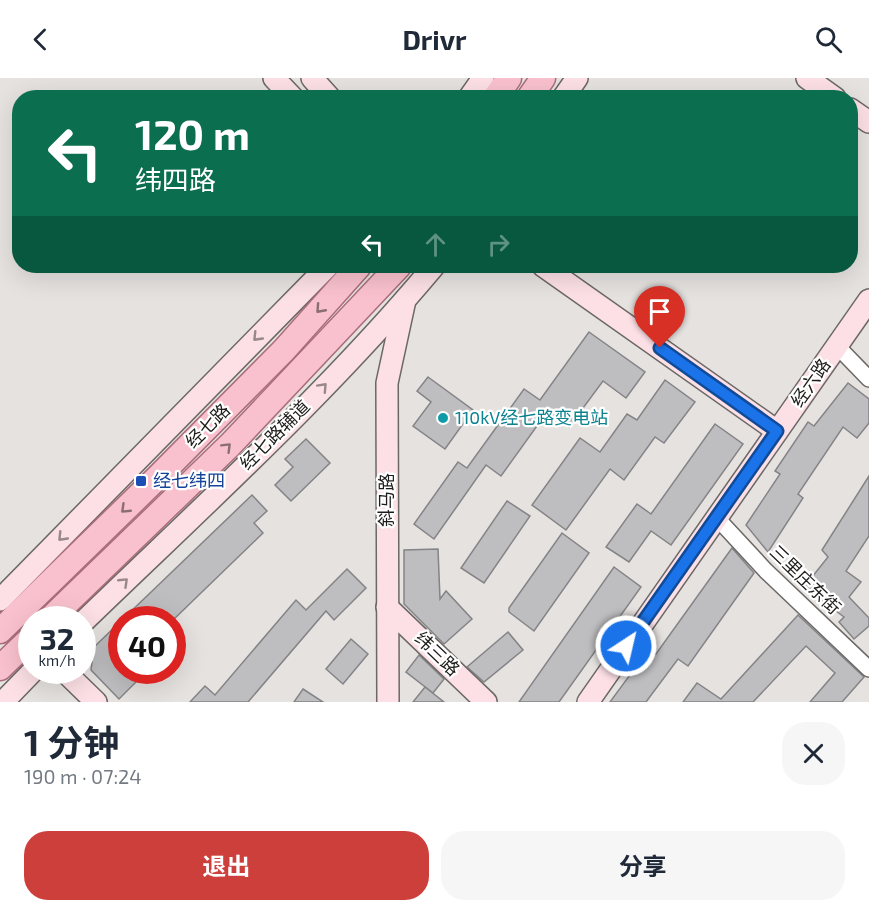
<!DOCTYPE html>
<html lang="zh">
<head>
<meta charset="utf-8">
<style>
  body { margin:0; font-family:"Exo 2","Noto Sans SC",sans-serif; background:#f6f6f7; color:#1f2937; height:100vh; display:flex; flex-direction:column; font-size:22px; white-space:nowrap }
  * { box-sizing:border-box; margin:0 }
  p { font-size:20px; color:#747a83 }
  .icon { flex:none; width:33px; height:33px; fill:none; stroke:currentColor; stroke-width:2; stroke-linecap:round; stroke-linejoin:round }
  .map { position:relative; height:624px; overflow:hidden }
  .drawer { display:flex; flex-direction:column; background:#fff; flex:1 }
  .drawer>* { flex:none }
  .top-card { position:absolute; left:12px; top:12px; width:846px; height:183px; border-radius:24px; box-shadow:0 6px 24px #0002; background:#0b6e4f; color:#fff; overflow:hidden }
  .speed { position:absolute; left:18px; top:528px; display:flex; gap:12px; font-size:30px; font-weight:700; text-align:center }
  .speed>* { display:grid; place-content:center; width:78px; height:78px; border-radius:50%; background:#fff; box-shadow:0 6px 24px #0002; line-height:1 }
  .speed small { font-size:15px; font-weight:400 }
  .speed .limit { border:9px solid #d22; background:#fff; color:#111 }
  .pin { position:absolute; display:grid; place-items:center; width:51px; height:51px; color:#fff; margin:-62px -26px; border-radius:50% 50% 50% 0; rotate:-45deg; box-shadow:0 0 6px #0007 }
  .pin .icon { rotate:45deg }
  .me { position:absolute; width:66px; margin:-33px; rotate:35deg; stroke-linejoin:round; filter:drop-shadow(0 0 4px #0008) }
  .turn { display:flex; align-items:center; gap:21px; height:126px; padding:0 24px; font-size:27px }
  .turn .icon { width:78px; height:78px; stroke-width:2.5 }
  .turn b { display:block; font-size:42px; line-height:51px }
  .lanes { display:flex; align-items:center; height:57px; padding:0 24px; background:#0003; justify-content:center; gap:30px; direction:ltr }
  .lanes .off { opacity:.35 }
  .round { display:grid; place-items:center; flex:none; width:63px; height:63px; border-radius:24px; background:#f6f6f7 }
  .headline { display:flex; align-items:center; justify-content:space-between; height:102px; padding:0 24px }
  h1 { font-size:36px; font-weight:700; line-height:45px }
  .button { display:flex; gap:12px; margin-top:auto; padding:12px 24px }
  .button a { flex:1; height:69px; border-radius:24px; background:#cd3f3b; color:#fff; font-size:24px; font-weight:700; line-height:69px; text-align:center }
  .button a+a { background:#f6f6f7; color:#1f2937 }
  header { display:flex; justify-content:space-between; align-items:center; height:78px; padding:0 24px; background:#fff; font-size:27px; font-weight:700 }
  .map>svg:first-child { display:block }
  .building { fill:#bebec1; stroke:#848487; stroke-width:1.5 }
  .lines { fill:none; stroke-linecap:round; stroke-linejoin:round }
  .street-casing { stroke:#6b6866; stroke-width:18 }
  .secondary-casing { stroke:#6b6866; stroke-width:24 }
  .primary-casing { stroke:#a96d7a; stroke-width:27 }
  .street { stroke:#fff; stroke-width:15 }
  .secondary { stroke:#fce0e6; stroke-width:21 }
  .primary { stroke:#f9c1ce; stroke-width:24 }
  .oneway { stroke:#8b6e74 }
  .oneway2 { stroke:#98888b }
  .route-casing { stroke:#114b97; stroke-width:15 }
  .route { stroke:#1a73e8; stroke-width:10 }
  .culture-dot { fill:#0f9aa8; stroke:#fff; stroke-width:2 }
  .transit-dot { fill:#1a4fb4; stroke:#fff; stroke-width:2 }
  .labels { text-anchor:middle; stroke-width:4.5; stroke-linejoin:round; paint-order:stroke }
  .street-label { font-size:18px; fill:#1d1c1b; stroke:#fff }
  .culture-label { font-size:18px; fill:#0d838f; stroke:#fff; text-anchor:start }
  .transit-label { font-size:18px; fill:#164399; stroke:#fff; text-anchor:start }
</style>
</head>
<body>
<header><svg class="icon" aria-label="back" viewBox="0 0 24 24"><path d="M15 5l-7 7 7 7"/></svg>Drivr<svg class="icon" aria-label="search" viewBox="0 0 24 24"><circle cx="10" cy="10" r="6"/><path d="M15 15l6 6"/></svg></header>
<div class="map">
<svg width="869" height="624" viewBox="0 0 869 624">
  <rect width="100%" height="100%" fill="#e6e2e0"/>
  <g class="building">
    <path d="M589,254L645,294L626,320L603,303L569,349L547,334L501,398L486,387L434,461L414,446L458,384L467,390L524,311L540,322Z"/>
    <path d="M428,299L473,332L445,371L413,348L431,324L417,313Z"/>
    <path d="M665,302L695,324L664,365L655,359L624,402L610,391L566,452L532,427L580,360L600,374L627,336L637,342Z"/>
    <path d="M848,305L869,321V345L857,360L843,349L798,416L803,420L768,474L746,447L780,396L775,393L808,344L814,348Z"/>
    <path d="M715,346L743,366L671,467L651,453L629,484L606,469L637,426L651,436Z"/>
    <path d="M306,361L330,385L291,423L275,407L293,389L285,381Z"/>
    <path d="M869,398V458L846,493L861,504L849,519L869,540V548L854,561L839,544L844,539L804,509L828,479L822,472Z"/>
    <path d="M252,417L267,433L254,445L263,455L173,542H122Z"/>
    <path d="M507,423L530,438L484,505L461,490Z"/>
    <path d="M562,455L589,475L534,553L509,534V530Z"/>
    <path d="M732,470L754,495L688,588L678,581L646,624H610L649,571L656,576Z"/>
    <path d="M438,471L440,521L446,513L472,541L444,566L404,526V472Z"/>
    <path d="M614,489L641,509L559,624H519Z"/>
    <path d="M347,491L366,510L334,542L326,533L248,624H190L205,608L215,617L296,522L306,532Z"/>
    <path d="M798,537L864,599L842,624H810L835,595L806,568L753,624H683L697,605L721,621Z"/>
    <path d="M122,542V592H128L137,603L119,621L91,592L94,569Z"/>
    <path d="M508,554L523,572L484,604L467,589Z"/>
    <path d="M351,561L368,576L343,606L326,591Z"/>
    <path d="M419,577L444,601L433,615L406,594Z"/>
    <path d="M425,609L444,624H413Z"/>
    <path d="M303,611L323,624H294Z"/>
  </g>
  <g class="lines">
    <g class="street-casing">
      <g id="street">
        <path d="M837,268L869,301"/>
        <path d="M716,439L766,493L869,591"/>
      </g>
    </g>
    <g class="secondary-casing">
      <g id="secondary">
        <path d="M274,0L293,20"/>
        <path d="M312,0L330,20"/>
        <path d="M807,0L835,20"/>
        <path d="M469,20L483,0"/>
        <path d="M563,20L577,0"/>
        <path d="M850,31L869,44"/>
        <path d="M543,188L777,353"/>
        <path d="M0,522L328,188"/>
        <path d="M387,529L486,624"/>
        <path d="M82,545C202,429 327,316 434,188"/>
        <path d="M63,592L96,624"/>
        <path d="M3,624L34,592"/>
        <path d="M388,624L387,305L405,222"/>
        <path d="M588,624L869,222"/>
      </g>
    </g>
    <g class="primary-casing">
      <g id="primary">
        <path d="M495,20L509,0"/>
        <path d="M529,20L543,0"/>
        <path d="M49,542L230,367L399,188"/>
        <path d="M0,553L158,399L284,272L359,188"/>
        <path d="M0,590L32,559"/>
      </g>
    </g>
    <use href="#street" class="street"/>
    <use href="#secondary" class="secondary"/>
    <use href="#primary" class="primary"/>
  </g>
  <defs><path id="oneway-chevron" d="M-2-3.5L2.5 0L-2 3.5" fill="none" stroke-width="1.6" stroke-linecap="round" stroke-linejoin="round" transform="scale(1.5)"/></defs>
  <g class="oneway">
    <use href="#oneway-chevron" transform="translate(320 231) rotate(132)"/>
    <use href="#oneway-chevron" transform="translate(227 369) rotate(-45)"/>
    <use href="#oneway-chevron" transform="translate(125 431) rotate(136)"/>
  </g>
  <g class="oneway2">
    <use href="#oneway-chevron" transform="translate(257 259) rotate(134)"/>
    <use href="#oneway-chevron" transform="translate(323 309) rotate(-47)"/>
    <use href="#oneway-chevron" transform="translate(62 459) rotate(134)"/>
    <use href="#oneway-chevron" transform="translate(124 504) rotate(-44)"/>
  </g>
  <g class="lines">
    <g class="route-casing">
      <path id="route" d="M626,568L777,353L660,270"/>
    </g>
    <use href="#route" class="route"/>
  </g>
  <circle class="culture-dot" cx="443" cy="340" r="6"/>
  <rect class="transit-dot" x="135" y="397" width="12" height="12" rx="3"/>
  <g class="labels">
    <g class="street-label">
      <text transform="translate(811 305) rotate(-55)" y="6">经六路</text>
      <text transform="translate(208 348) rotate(-45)" y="6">经七路</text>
      <text transform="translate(275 357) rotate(-45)" y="6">经七路辅道</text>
      <text transform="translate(387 422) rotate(-90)" y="6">斜马路</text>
      <text transform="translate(805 502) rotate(44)" y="6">三里庄东街</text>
      <text transform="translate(437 576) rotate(44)" y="6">纬三路</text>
    </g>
    <g class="culture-label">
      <text x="455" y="346">110kV经七路变电站</text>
    </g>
    <g class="transit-label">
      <text x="153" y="409">经七纬四</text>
    </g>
  </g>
</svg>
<div class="speed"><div>32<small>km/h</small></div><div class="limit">40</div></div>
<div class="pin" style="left:660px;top:270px;background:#d93025"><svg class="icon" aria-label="arrive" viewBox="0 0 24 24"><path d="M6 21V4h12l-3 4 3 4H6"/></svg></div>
<svg class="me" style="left:626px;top:568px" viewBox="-20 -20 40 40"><circle r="17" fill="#1a73e8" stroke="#fff" stroke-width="3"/><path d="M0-11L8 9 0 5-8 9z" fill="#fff"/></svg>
<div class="top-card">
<div class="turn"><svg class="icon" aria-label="left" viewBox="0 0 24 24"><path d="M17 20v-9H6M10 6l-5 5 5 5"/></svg><div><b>120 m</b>纬四路</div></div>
<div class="lanes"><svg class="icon" aria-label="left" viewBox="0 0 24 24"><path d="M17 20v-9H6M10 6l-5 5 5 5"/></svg><svg class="icon off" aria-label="ahead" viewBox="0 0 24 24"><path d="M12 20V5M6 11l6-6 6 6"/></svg><svg class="icon off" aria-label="right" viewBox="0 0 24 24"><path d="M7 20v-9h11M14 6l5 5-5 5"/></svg></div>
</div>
</div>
<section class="drawer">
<div class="headline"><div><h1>1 分钟</h1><p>190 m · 07:24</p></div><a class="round"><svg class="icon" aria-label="close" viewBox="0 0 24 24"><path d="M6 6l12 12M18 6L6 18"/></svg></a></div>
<div class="button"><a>退出</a><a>分享</a></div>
</section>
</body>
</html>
